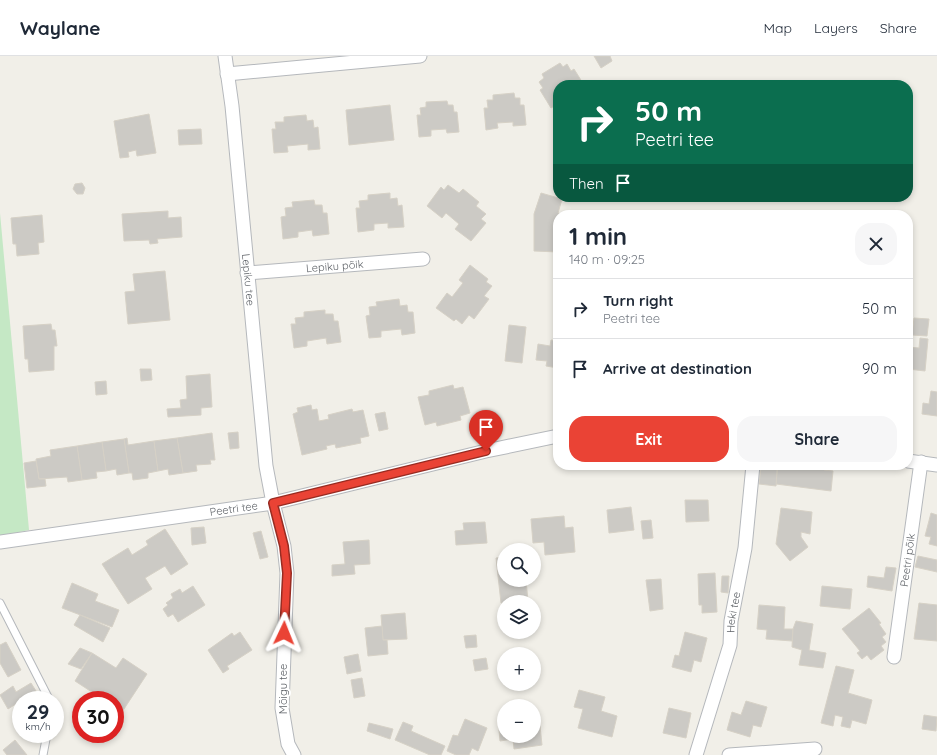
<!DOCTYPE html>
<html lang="en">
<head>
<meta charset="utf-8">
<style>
  body { margin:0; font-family:Quicksand,sans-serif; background:#f6f6f7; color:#1f2937; height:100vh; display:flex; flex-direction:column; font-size:15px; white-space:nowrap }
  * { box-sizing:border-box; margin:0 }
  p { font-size:13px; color:#747a83 }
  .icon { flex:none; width:22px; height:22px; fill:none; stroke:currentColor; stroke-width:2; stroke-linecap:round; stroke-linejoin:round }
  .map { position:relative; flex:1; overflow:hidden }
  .details { position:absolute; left:553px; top:154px; width:360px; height:260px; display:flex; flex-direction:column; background:#fff; border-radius:16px; box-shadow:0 2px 6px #0003 }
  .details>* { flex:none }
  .banner { position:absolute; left:553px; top:24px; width:360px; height:122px; border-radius:16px; box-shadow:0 2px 6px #0003; background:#0b6e4f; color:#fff; overflow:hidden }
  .controls { position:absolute; left:497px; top:487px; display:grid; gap:8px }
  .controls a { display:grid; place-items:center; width:44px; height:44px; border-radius:50%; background:#fff; box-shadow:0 2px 6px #0003; font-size:20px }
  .speed { position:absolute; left:12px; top:635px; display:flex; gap:8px; font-size:20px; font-weight:700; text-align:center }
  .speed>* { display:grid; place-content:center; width:52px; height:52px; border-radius:50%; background:#fff; box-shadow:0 2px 6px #0003; line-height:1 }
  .speed small { font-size:10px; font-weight:400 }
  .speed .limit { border:6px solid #d22; background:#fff; color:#111 }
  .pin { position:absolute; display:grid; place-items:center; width:34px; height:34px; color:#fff; margin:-41px -17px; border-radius:50% 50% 50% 0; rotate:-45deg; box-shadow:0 0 4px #0007 }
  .pin .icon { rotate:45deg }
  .me { position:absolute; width:44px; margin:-22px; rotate:2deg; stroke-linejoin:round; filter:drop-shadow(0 0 3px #0008) }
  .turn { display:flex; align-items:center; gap:14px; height:84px; padding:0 16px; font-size:18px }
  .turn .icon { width:52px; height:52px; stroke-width:2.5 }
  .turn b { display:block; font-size:28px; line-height:34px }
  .then { display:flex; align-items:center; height:38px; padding:0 16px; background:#0003; gap:8px; font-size:15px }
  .round { display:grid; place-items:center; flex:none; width:42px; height:42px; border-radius:16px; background:#f6f6f7 }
  .summary { display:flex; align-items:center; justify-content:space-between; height:68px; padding:0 16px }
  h1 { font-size:24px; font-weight:800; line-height:30px }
  .button { display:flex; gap:8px; margin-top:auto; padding:8px 16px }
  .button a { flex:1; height:46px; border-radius:16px; background:#ea4335; color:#fff; font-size:16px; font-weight:800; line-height:46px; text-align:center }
  .button a+a { background:#f6f6f7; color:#1f2937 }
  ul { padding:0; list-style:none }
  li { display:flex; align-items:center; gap:12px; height:60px; padding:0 16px; border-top:1px solid #e0e1e3 }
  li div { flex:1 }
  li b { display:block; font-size:15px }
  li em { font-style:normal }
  header { display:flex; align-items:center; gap:24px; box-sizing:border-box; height:56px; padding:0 20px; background:#fff; border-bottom:1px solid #e0e1e3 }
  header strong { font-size:19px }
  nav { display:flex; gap:22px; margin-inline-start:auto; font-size:14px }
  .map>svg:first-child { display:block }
  .green { fill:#c5e8c5 }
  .building { fill:#cccac5; stroke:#d6d1c6 }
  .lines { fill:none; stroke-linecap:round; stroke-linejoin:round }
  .lane-casing { stroke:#b5b8bc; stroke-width:9 }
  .street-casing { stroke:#b5b8bc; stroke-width:15 }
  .lane { stroke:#fff; stroke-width:7 }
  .street { stroke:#fff; stroke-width:13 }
  .route-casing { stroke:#982c22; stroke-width:10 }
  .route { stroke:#ea4335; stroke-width:7 }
  .labels { text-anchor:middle; stroke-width:4; stroke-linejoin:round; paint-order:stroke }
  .street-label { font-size:11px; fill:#5f6368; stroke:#fff }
</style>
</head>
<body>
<header>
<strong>Waylane</strong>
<nav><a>Map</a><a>Layers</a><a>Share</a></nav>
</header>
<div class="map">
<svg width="937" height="699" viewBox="0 0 937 699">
  <rect width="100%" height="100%" fill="#f1efe8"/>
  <path class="green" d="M0,157L29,474L0,480Z"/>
  <g class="building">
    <path d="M594,0H610L612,5L601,12Z"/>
    <path d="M560,7L563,11L567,8L571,15L574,13L584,29H558V48L551,52L540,34L543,32L539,26L544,22L542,18Z"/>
    <path d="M514,37L515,42H520V49H524L526,69L513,70V66L497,67L498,72L486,74L484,52H488L487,44H493V39Z"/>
    <path d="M447,45L448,49H453L454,56H457L459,76L447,77L446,73L431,74V80L419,81L417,59H421L420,52L426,51V46Z"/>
    <path d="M390,49L394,84L349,89L346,54Z"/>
    <path d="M149,58L156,97L137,100L136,94L128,96L129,101L120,102L114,65Z"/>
    <path d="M306,59L307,65L313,64L314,72L318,71L320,93L308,94V88L287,90L288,96L274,97L272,73H276L275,66H284V61Z"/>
    <path d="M201,73L202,88L179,89L178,74Z"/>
    <path d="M82,127L85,132L83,138H77L73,133L75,128Z"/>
    <path d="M448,129L459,137L463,133L479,146L476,150L486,158L481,163L486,167L471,185L455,173L459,168L446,157L442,162L427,150L441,131L444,134Z"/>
    <path d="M390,137V143L397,142L398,150L402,149L404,171L388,172V167L374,168V174L358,176L356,152H360L359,145L368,144V139Z"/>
    <path d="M541,137L562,143L558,157L562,159H558V196L534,195V158Z"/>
    <path d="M314,144L315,149H322L323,157H327L329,178L313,180L312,174L298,176V181L283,183L281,161L286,160L285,152L293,151L292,146Z"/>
    <path d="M168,155V162L181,161L182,181L157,183L158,187L150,188L149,184L124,185L122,158Z"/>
    <path d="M42,159L44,186L38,187L39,198L17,200L16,188H13L11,162Z"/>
    <path d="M470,209L488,223L486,226L492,230L484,240L489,243L474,263L469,259L462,268L456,263L454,265L436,252L447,237L452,241L463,227L459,224Z"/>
    <path d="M165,215L170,264L128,268L125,236L135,235L133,218Z"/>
    <path d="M399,243L400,250L407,249L408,256H413L415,277L402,279L401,273L381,275V281L369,282L366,260L370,259L369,251L377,250L376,246Z"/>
    <path d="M325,254V258H333L334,265H338L341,286L327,288L326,282L307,285V290L294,292L291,268H296L295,262L304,261V256Z"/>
    <path d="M914,262L929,263L927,280L912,279Z"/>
    <path d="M51,268L52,274H55L57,290H54V314L29,316L28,303H25L23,270Z"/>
    <path d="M509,269L526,271L522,307L505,305Z"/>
    <path d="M920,282L928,283L925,315L908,313V291L919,292Z"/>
    <path d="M551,284L558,285V312L546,310L547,305L536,304L538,288L550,290Z"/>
    <path d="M140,313H151L152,324L141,325Z"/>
    <path d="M210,318L212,351L201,352V359L168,361L167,353L181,352L180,344L187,343L186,320Z"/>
    <path d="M106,325L107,338L96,339L95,326Z"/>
    <path d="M453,329L454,333L463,331L470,357L460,360L461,364L437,370L436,366L425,369L418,341L429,339V335Z"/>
    <path d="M931,335L937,336V360L922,358L923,347L929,348Z"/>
    <path d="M311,349L312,354L317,353L319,365L329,363L328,359L352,353L353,356L363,354L369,380L360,382L361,387L336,392L335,388L326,390L327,393L302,399L293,358L298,356L297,352Z"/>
    <path d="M385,356L388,373L379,375L375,358Z"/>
    <path d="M238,376L239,392L230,393L228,377Z"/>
    <path d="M212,377L215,404H210L211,408L196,409L197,415L183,417L177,382Z"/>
    <path d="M127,382L128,389L154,385L158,415L148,417V422L133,424L132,417H129L124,383Z"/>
    <path d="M177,382L183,417L169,419L168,413L158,415L154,385Z"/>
    <path d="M124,383L129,417L117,419L116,413L106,415L102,386Z"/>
    <path d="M102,386L106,415L96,416L97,422L82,424L77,390Z"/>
    <path d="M77,390L82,424L68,426L67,421L39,423L36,403L51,400L50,394Z"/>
    <path d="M36,405L39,423H45L46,430L27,432L24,407Z"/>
    <path d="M778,409H825L824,414L833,415L831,435L776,428Z"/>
    <path d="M761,412L777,413L776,430L759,428Z"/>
    <path d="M685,444H708L709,465L686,466Z"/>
    <path d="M631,451L634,474L609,477L607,454Z"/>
    <path d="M781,452L812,456L810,478L801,476V481L808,491L790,505L776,488Z"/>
    <path d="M931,457L937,459V490L929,488L931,481L925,480Z"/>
    <path d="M564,460L565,472L573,471L575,496L545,499L544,486L533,487L531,463Z"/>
    <path d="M651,464L653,482L643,483L641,465Z"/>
    <path d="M485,466L487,487L456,489L455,475L464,474L463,467Z"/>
    <path d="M204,471L206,487L192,489L191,472Z"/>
    <path d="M165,473L188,508L171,519L165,510L145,522L152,533L128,548L102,508L128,492L132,499L148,489L146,485Z"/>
    <path d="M261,475L268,501L260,503L253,477Z"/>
    <path d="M369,484L370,508L354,509L355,518L332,520V509L345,508L343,486Z"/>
    <path d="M918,500L937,504V516L915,511Z"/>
    <path d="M504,501V524H526L528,545L501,547L496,502Z"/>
    <path d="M886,511L896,512L892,535L867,531L868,520L884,522Z"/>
    <path d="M715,517L717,556L702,557V549H699L698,518Z"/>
    <path d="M722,520H729L728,537L721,536Z"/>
    <path d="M661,523L663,553L650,555L646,524Z"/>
    <path d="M72,527L98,538L95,545L119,554L112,571L62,552Z"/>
    <path d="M193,530L205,549L178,566L173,558L168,561L163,553L168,549L166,547L173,542L171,538L180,533L182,537Z"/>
    <path d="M822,530L852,533L850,553L820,550Z"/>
    <path d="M919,547L937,549V585L914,583Z"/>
    <path d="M759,549L785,551L784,573H793L792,585L766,583L767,574L757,573Z"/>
    <path d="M869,552L881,567L879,568L886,578L882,581L886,586L881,590L884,594L871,604L867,599L862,603L857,597L860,595L842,573Z"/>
    <path d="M405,557L407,583L383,584L381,559Z"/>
    <path d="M80,559L110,572L103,586L74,569Z"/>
    <path d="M498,560H504V571H500Z"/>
    <path d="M796,565L813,568L809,594L826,597L823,612L799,609L802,594L792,591L793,573Z"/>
    <path d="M382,570L383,584H387L388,598L368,600L365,572Z"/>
    <path d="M240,576L252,594L227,610L229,613L223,617L208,594L232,577L234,580Z"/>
    <path d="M685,576L707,582L701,606L694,604L691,616L672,611L675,599L679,600Z"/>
    <path d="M476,579L477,591L466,592L464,580Z"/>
    <path d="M6,586L21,614L8,621L0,607V589Z"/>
    <path d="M80,592L92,597L81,613L68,608Z"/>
    <path d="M92,597L116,612L123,602L147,618L122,656L115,651V644H104L75,625Z"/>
    <path d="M358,598L361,615L347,618L344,601Z"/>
    <path d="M486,602L488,613L475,615L473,604Z"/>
    <path d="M836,610L854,614L848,637L872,644L866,668L852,664L850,672L841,670L843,661L835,659L833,670L821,667Z"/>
    <path d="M362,622L365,640L354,642L351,624Z"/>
    <path d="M31,627L36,635L8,653L0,639L13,630L16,636Z"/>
    <path d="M579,634L605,641L601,655L617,660L612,681L578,672L583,653L574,651Z"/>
    <path d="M746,645L767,651L761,671L753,669L750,681L727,674L732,656L741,659Z"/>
    <path d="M669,652L691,657L686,682L663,677Z"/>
    <path d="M924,659L937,661L936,675L922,673Z"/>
    <path d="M534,660H539L542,689L514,693L513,683L500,685L498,664H504V680H534Z"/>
    <path d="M465,663L487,672L478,695L472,692L469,699H456L447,695L453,679L458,680Z"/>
    <path d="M403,666L413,670L411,675L445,690L441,699H430L395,684Z"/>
    <path d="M369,667L393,673L390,683L367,675Z"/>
    <path d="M15,684L27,699H7L3,694Z"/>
  </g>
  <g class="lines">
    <g class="lane-casing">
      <g id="lane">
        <path d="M0,547L48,641V644"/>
        <path d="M43,699L47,678"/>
      </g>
    </g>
    <g class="street-casing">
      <g id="street">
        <path id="s1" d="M225,0L232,50L266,410L273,447L284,490L287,517L282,652L288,688L294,699"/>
        <path d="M227,18L420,0"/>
        <path id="s2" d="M247,217L423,203"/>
        <path d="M908,405L937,409"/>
        <path id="s3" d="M0,486L273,447L486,395L558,380"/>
        <path id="s4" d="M894,601L921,406"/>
        <path id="s5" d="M696,699L730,589L731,565L745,492L753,409"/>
        <path d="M729,699L815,693"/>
      </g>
    </g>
    <use href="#lane" class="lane"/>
    <use href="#street" class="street"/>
  </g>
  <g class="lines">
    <g class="route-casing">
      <path id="route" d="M284,577L287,517L284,490L273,447L486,395"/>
    </g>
    <use href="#route" class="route"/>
  </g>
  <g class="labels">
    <g class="street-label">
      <text dy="4" stroke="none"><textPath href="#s2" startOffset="88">Lepiku põik</textPath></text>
      <text dy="4" stroke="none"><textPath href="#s1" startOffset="225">Lepiku tee</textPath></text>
      <text dy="4" stroke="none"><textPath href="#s3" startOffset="236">Peetri tee</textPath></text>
      <text dy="4" stroke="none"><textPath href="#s4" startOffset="98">Peetri põik</textPath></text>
      <text dy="4" stroke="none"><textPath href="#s5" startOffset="148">Heki tee</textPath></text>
      <text transform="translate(283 633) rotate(-90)" y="4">Mõigu tee</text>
    </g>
  </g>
</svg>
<div class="controls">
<a><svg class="icon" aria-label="search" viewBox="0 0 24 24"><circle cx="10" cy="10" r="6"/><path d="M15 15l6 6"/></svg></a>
<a><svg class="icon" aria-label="layers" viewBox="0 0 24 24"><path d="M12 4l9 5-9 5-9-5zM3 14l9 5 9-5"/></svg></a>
<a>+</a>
<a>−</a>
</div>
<div class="speed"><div>29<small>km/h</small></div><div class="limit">30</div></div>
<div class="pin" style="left:486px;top:395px;background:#d93025"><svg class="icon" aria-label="arrive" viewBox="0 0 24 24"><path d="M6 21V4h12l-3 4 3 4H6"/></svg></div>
<svg class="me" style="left:284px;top:577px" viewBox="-20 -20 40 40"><path d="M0-17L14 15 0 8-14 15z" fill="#ea4335" stroke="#fff" stroke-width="4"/></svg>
<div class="banner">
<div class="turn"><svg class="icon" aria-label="right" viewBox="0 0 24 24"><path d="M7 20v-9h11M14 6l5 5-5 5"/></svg><div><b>50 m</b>Peetri tee</div></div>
<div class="then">Then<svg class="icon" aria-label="arrive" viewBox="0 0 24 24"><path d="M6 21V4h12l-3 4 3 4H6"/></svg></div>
</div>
<section class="details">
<div class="summary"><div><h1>1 min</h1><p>140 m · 09:25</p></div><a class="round"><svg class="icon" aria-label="close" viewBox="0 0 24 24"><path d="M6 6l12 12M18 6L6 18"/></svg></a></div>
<ul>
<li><svg class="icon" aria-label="right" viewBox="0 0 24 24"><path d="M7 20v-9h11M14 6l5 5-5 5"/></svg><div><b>Turn right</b><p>Peetri tee</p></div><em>50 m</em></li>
<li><svg class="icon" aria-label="arrive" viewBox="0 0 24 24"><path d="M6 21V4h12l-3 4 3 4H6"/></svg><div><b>Arrive at destination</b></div><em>90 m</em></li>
</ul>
<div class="button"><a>Exit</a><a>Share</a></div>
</section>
</div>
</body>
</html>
